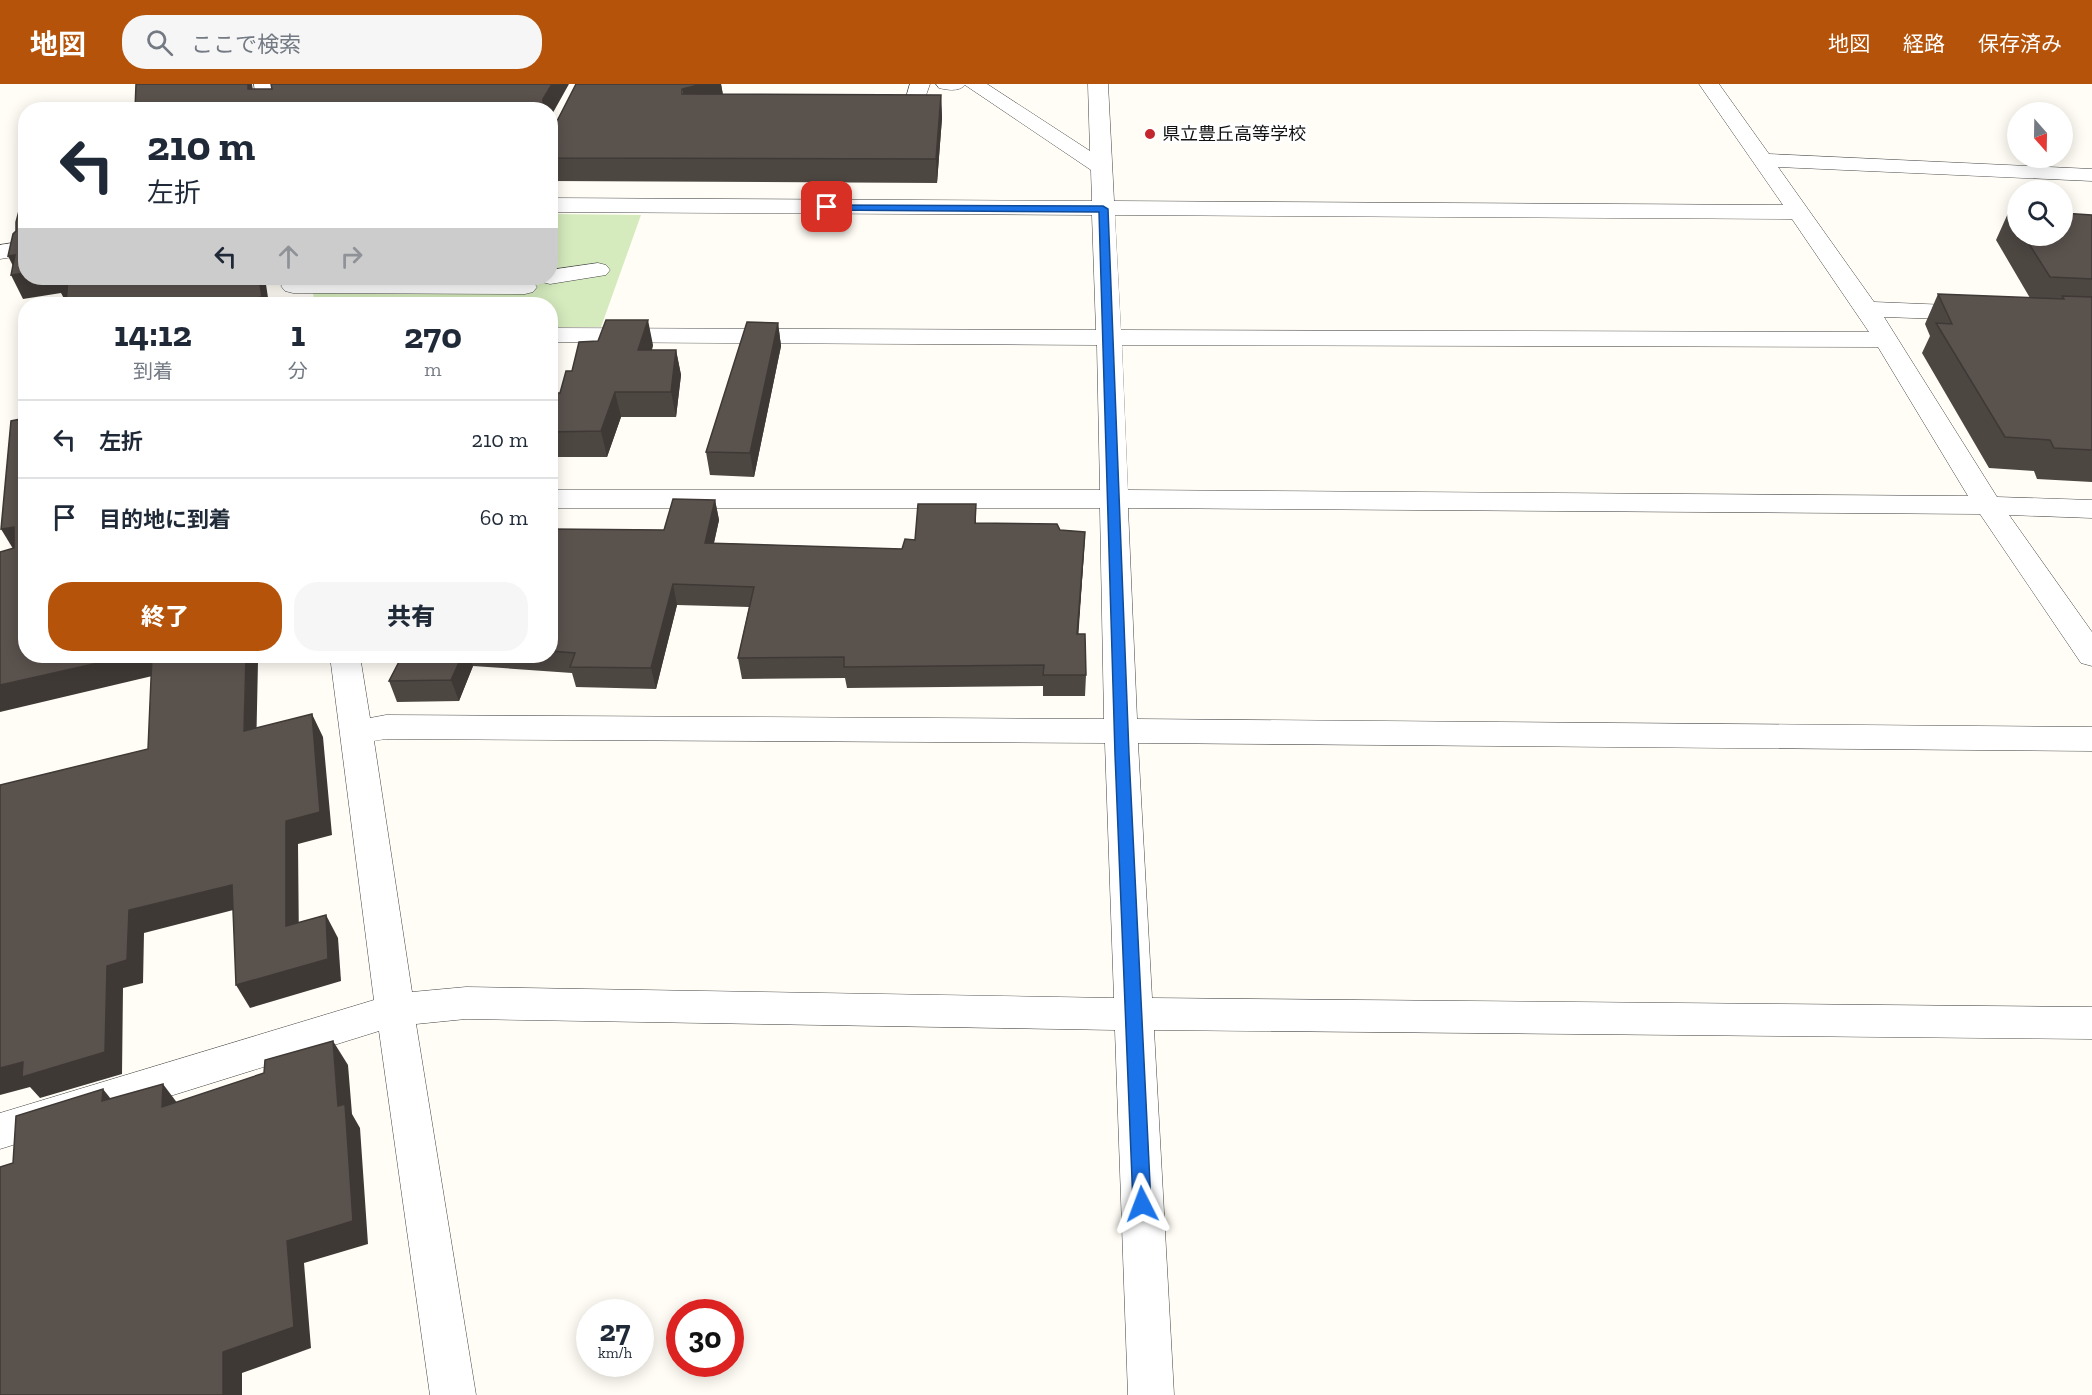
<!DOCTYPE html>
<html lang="ja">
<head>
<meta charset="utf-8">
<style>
  body { margin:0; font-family:"Zilla Slab","Noto Sans JP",serif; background:#f6f6f7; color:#1f2937; height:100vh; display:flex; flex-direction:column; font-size:22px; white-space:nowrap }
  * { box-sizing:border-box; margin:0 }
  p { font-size:20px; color:#747a83 }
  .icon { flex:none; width:33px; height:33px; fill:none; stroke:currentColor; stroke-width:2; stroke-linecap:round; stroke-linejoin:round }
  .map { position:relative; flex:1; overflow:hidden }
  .drawer { position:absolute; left:18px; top:213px; width:540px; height:366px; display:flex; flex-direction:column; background:#fff; border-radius:24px; box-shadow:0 3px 15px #0003 }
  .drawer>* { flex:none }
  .banner { position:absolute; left:18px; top:18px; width:540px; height:183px; border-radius:24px; box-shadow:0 3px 15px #0003; background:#fff; color:#1f2937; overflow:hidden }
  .needle { width:39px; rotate:160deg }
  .tools { position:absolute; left:2007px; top:18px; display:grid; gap:12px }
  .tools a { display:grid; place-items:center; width:66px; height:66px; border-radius:50%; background:#fff; box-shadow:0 3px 15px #0003; font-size:30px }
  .speed { position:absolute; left:576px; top:1215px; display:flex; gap:12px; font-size:30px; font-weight:700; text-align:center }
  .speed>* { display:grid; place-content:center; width:78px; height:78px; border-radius:50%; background:#fff; box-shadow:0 3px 15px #0003; line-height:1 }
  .speed small { font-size:15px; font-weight:400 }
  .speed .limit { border:9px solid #d22; background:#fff; color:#111 }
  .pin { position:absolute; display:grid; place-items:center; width:51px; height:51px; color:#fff; margin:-26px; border-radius:12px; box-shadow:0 3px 9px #0006 }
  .me { position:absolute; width:66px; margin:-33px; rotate:357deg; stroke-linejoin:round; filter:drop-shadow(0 0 4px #0008) }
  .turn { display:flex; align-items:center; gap:21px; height:126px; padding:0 30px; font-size:27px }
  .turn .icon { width:78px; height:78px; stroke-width:2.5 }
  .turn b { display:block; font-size:42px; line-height:51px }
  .lanes { display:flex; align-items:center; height:57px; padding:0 30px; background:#0003; justify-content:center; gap:30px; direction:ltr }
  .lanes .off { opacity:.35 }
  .eta { display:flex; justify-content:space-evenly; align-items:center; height:102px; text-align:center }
  .eta b { font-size:36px; font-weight:800; line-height:42px }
  .button { display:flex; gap:12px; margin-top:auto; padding:12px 30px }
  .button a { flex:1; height:69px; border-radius:24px; background:#b45309; color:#fff; font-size:24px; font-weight:800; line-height:69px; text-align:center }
  .button a+a { background:#f6f6f7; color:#1f2937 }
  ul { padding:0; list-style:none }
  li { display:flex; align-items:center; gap:18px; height:78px; padding:0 30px; border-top:2px solid #e0e1e3 }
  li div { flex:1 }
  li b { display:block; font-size:22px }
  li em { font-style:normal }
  header { display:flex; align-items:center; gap:36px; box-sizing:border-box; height:84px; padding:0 30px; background:#b45309; color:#fff }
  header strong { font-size:28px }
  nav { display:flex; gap:33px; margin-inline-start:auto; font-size:21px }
  .search { width:420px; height:54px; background:#f6f6f7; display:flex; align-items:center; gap:15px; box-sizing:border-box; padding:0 21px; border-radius:24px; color:#747a83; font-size:22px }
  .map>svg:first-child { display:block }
  .green { fill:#d5ebbd }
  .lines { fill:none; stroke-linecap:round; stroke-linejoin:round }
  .minor-casing { stroke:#444; stroke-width:1 }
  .minor { fill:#fff; fill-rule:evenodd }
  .wall { fill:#4d4742 }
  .shaded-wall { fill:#3f3936 }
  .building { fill:#5a524d; stroke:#3f3936; stroke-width:1.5 }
  .route { fill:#1a73e8; stroke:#114b97; stroke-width:1.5 }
  .poi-dot { fill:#c4262e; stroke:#fff; stroke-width:2 }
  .labels { text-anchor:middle; stroke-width:6; stroke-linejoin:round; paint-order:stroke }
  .far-poi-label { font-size:18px; fill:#111; stroke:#fff; text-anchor:start }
</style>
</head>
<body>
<header>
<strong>地図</strong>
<div class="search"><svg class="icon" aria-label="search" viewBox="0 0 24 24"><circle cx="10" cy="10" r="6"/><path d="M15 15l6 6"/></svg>ここで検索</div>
<nav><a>地図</a><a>経路</a><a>保存済み</a></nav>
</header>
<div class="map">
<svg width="2092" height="1311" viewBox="0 0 2092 1311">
  <rect width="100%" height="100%" fill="#fffdf5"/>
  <path class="green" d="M551,130L641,131L601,243H551L550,220H314L312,194H550Z"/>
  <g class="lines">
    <g class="minor-casing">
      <g id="minor">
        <path d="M254,0H274L278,26H258Z"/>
        <path d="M910,0H930L920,28H906L903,24Z"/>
        <path d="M936,0H987L1090,67L1088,0H1108L1114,117L1783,121L1699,0H1719L1769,70L2092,85V97L1778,83L1874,218L1973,222L1982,224L1985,229L1982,234L1973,236L1884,233L1997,413L2092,416V434L2009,431L2092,548V582L2081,579L1980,430L1128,424L1137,635L2092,643V667L1138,659L1152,914L2092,923V955L1154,946L1174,1311H1128L1115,946L466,935L416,940L476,1311H430L379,947L0,1065V1029L374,916L330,572H360L370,634L386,631L1104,635L1100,424H550V406H1100L1097,261L550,258V244L1096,246L1092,131L550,128V114L1092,117L1091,86L965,1C959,8 947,6 939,4ZM1115,131L1792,135L1869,248L1121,246ZM1122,261L1878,263L1968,412L1128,406ZM386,655L1105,659L1114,914L466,903L412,908L374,657Z"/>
        <path d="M26,157V171L0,175V161Z"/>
        <path d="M598,179L606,181L610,186L606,191L550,200L542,198L539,194H550V186Z"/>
        <path d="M293,195L525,196L533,198L537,203L533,208L525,210L293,209L285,207L281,202L285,197Z"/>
      </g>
    </g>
    <use href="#minor" class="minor"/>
  </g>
  <g class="wall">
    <path d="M721,0L723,11H941L942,34L937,99L550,97V43Z"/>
    <path d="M2009,127H2018V152H2062L2092,131V398L2037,395L2034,387L1989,384L1922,269L1930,252L1925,240L1938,210L2030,214L1996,156Z"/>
    <path d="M778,239L781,262L754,393L710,391L706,368Z"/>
    <path d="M653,261L652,266H676L681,291L676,333H621L607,373H550V309H560L572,287Z"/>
    <path d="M715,416L719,436L714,459L902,465L915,456L976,420V439L1085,448L1084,468L1078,550L1086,591L1085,612H1043V602L847,604L845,594L742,595L738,574L749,523L677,521L656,605L576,603L572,589L473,582L459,617L397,618L389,597L402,572H550V445L664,446Z"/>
  </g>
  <g class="shaded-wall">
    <path d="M248,0H252L256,26L248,5Z"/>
    <path d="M552,0H569L550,34V26H543V15Z"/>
    <path d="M702,0H721L724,17L685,28L682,5Z"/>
    <path d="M941,11L942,34L937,99L936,75Z"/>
    <path d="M15,171L26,189V194H62L68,195L67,220L61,209L23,215L11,191L17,190L8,172Z"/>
    <path d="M259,194H265L269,220H247L248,215Z"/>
    <path d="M648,236L653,261L644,291L638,266Z"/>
    <path d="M778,239L781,262L754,393L750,369Z"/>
    <path d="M676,266L681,291L676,333L671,308Z"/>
    <path d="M615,308L621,333L607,373L601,347Z"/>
    <path d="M715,416L719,436L709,480L705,459Z"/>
    <path d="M14,443L15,468L1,445Z"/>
    <path d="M1085,448L1084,468L1077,571V550Z"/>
    <path d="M673,500L677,521L656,605L651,584Z"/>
    <path d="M129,572H155L165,589L0,628V601Z"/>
    <path d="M246,572H286L258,578L256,670L244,647Z"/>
    <path d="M462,572H470L473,582L459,617L451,596Z"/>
    <path d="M312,630L323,653L332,751L298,760L299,864L286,842V737Z"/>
    <path d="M232,801L245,823L144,849L143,899L123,904L122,990L40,1014L30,1003L0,1011V984L23,978L107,882L129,826Z"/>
    <path d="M326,831L338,854L341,897L250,924L236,901Z"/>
    <path d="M333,957L348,981L352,1030L360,1044L368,1160L304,1179L311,1264L242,1289V1311H223V1268L287,1157L338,1022Z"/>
    <path d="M163,1000L181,1024L162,1023Z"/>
    <path d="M103,1005L122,1029L102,1017Z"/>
  </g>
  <g class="building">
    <path d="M136,0H248V5H272L271,0H552L543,15V26H135Z"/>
    <path d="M576,0H702L682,5V10L941,11L936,75L550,74V43L552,42L557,37Z"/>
    <path d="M26,101V189L11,191L15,171L8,172L13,150L16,147V138Z"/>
    <path d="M2009,127H2018V141Z"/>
    <path d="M2062,129L2092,131V195L2050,193L2024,152H2062Z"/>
    <path d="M56,194H259L262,213L248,215L247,220H66L68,195L56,197Z"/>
    <path d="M1938,210L2064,215L2062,212L2092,213V366L2054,364L2050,356L2005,353L1936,239L1952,240Z"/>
    <path d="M606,236H648L638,266H676L671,308H615L601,347L550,348V309H560L566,287H572L579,258L598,257Z"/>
    <path d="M747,238L778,239L750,369L706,368Z"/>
    <path d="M26,334V572H129L0,601V468L14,464V443L1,445L11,337Z"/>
    <path d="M673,415L715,416L705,459L902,465L905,455L915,456L918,420H976L975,439L1057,440L1060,446L1085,448L1077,550H1085L1086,591H1043L1044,581L844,583V573L738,574L754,503L673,500L651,584L570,583L575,569L550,567V445L664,446Z"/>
    <path d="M152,572H246L244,647L312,630L320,728L286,737V842L326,831L328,875L236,901L232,801L129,826L127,876L107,882L105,968L22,993L23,978L0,984V701L148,665Z"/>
    <path d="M402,572H462L451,596L389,597Z"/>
    <path d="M333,957L338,1022L345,1020L353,1137L287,1157L294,1243L223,1268V1311H0V1083L13,1079L16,1032L103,1005L102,1017L163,1000L162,1023L264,989L265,976Z"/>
  </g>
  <path class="route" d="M824,121L1103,122L1108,125L1129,670L1151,1120L1148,1126L1142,1128L1136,1126L1133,1120L1115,670L1099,128L827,126L822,123Z"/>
  <circle class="poi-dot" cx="1150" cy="50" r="6"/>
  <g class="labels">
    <g class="far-poi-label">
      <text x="1162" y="56">県立豊丘高等学校</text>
    </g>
  </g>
</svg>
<div class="tools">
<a><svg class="needle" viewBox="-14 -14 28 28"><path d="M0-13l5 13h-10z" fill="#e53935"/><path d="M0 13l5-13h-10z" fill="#747a83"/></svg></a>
<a><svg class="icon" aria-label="search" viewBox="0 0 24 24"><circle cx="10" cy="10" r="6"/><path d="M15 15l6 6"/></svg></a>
</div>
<div class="speed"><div>27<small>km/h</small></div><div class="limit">30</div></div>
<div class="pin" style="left:827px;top:123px;background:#d93025"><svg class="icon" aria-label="arrive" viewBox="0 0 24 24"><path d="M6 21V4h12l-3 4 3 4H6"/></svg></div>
<svg class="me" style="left:1142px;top:1120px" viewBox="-20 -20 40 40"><path d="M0-17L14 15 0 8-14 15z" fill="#1a73e8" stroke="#fff" stroke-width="4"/></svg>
<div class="banner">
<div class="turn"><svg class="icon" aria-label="left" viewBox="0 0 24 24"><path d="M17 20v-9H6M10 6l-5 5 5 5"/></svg><div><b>210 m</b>左折</div></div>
<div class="lanes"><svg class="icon" aria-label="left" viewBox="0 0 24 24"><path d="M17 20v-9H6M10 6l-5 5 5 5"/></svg><svg class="icon off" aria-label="ahead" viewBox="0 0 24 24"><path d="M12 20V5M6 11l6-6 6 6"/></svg><svg class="icon off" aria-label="right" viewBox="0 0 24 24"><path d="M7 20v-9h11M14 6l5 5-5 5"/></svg></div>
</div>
<section class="drawer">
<div class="eta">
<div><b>14:12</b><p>到着</p></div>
<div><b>1</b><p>分</p></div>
<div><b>270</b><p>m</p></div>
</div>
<ul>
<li><svg class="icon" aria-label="left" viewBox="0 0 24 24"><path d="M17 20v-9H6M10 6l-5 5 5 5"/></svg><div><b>左折</b></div><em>210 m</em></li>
<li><svg class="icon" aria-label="arrive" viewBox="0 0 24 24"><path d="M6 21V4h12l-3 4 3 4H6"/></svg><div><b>目的地に到着</b></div><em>60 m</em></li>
</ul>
<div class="button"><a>終了</a><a>共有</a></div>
</section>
</div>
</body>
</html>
